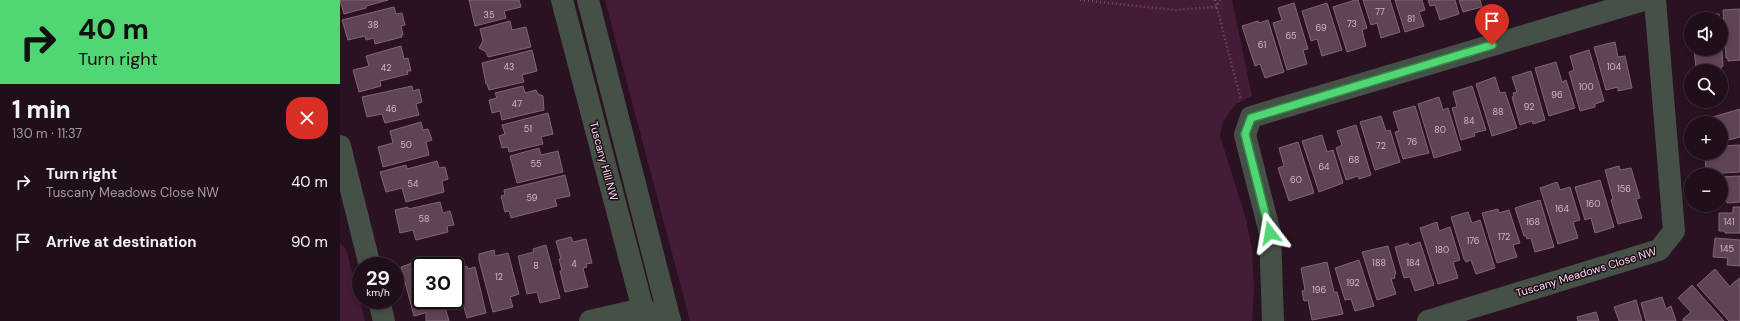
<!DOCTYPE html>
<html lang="en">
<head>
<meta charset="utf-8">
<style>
  body { margin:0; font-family:"DM Sans",sans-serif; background:#281723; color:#f1f3f6; height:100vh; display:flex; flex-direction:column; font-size:15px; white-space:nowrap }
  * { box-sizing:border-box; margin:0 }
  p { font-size:13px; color:#a29ca2 }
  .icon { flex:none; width:22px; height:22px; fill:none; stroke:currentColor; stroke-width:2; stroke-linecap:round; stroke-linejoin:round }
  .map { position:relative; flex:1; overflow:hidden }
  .side { display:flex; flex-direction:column; background:#200e1a; width:340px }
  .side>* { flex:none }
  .top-card { background:#51d674; color:#111; overflow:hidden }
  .buttons { position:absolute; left:1344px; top:12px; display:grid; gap:8px }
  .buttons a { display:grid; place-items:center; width:44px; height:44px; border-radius:50%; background:#200e1a; box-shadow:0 2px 6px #0003,0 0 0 1px #3d2e39; font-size:20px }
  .speed { position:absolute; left:12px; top:257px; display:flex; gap:8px; font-size:20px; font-weight:700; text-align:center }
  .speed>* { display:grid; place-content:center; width:52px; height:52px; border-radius:50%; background:#200e1a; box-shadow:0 2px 6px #0003,0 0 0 1px #3d2e39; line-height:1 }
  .speed small { font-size:10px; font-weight:400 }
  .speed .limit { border:2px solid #111; border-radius:6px; background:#fff; color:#111 }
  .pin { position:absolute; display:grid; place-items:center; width:34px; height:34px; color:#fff; margin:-41px -17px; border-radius:50% 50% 50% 0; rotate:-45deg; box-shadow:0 0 4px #0007 }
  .pin .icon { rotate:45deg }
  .me { position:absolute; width:44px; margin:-22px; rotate:346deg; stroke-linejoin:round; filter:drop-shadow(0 0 3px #0008) }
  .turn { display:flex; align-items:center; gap:14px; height:84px; padding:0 12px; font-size:18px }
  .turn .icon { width:52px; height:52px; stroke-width:2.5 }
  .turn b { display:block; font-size:28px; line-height:34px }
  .round { display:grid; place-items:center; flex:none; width:42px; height:42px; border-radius:16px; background:#281723 }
  .summary { display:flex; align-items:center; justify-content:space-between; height:68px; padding:0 12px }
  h1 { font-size:24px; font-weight:800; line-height:30px }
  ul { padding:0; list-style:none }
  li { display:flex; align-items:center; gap:12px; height:60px; padding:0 12px }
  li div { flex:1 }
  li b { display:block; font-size:15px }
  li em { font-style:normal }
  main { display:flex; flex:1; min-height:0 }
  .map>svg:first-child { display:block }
  .green { fill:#441c37 }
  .building { fill:#604455; stroke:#826477 }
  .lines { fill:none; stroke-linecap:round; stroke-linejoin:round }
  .path { stroke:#6f5a68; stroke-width:2.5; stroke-dasharray:1 3; stroke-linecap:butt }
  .minor { stroke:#455046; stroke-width:22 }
  .tertiary { stroke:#455046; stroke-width:22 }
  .route-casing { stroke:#358b4b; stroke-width:10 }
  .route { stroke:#51d674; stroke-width:7 }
  .labels { text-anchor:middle; stroke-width:3; stroke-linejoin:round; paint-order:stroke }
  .number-label { font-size:9px; fill:#cebac6 }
  .street-label { font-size:11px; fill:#f3e2ec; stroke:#200919 }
</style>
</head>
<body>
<main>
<section class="side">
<div class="top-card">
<div class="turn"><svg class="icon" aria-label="right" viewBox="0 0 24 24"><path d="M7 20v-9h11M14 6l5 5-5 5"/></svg><div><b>40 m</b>Turn right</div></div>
</div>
<div class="summary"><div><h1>1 min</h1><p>130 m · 11:37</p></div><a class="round" style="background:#d93025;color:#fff"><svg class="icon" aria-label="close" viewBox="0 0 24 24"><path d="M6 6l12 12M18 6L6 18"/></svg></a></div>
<ul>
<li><svg class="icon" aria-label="right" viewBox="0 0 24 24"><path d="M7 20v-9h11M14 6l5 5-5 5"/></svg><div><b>Turn right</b><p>Tuscany Meadows Close NW</p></div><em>40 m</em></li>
<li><svg class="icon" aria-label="arrive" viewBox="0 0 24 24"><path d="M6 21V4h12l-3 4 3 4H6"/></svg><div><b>Arrive at destination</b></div><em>90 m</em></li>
</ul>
</section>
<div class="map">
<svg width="1400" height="321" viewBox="0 0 1400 321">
  <rect width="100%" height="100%" fill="#2a1222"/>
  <g class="green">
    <path d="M265,0H892L912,96L896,104L883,121L880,136L906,219L912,250L914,290L912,321H350Z"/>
    <path d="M0,243L6,249L25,321H0Z"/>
  </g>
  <g class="building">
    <path d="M0,0H48L26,6V8L4,14Z"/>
    <path d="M129,0H179L181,7L164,11L166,18L135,26Z"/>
    <path d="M1015,0H1018L1027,28L1022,30L1026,46L1007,52L993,7Z"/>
    <path d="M1023,0H1050L1060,32L1041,38L1037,23L1031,25Z"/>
    <path d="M1055,0H1082L1085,10L1079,12L1084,26L1065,32Z"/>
    <path d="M1088,0H1115L1119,14L1100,20L1095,5L1090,6Z"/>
    <path d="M1119,0H1140L1142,7L1123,12Z"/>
    <path d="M954,3L968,49L963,50L967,64L947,70L933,23L942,20L938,8Z"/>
    <path d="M987,3L1002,50L982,56L977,39L971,41L962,11Z"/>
    <path d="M54,7L56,14L62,13L65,25L61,26L63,35H61L62,37L35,44L34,38L26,40L25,36L8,40L2,20Z"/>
    <path d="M1400,9V60L1388,61V58H1386L1383,10Z"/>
    <path d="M1379,14L1380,19H1357V15Z"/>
    <path d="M928,20L944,72L925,78L920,64L915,66L902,26L918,21L919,23Z"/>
    <path d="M170,21L172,30L186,27L191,47L148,57L146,52L139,48L143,41L140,29Z"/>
    <path d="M1381,37L1383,66L1381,67V72L1368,71V67L1356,68L1354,49H1381Z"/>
    <path d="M1275,42L1278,57L1285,56L1292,88L1278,91V87L1266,90L1254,47Z"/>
    <path d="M61,46L64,59L68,58L71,71H67L68,74L40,81L41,86L19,92L13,70L29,66L26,56Z"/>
    <path d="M192,50L197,71L182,75L184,82L149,90L147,84H146L142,63Z"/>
    <path d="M1249,50L1264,101L1255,104V107L1240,111L1229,72L1234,70L1230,56Z"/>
    <path d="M1216,62L1222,82L1226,80L1235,108L1209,116L1195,68Z"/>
    <path d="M1191,71L1205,120L1193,124L1192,121L1180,125L1172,97L1174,96L1173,93L1177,92L1172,77Z"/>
    <path d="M1155,77L1160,93L1165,92L1177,128L1152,136L1136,84Z"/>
    <path d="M72,86L73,91L79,89L82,102L76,104L79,115L45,123L42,114L27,117L22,97Z"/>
    <path d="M183,86L185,93L196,90L198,94L203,96L204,110L162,120L160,111L152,113L149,100L157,98L155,93Z"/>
    <path d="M1132,86L1146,130L1134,133L1135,136L1121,140L1112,108L1117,107L1113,92Z"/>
    <path d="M1099,97L1103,110L1108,108L1121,150L1094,158L1078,104Z"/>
    <path d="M1075,106L1089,153L1063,159L1055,132L1059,131L1053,112Z"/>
    <path d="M1400,109V137L1385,141L1383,135H1381V123H1367L1366,119Z"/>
    <path d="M208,113L213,134L201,137L203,144L169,152L168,147L162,148L159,136L165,134L162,125Z"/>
    <path d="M1041,116L1046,131L1050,130L1060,162L1035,170L1020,122Z"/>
    <path d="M81,122L83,130L88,129L92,140L86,142L89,155L43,167L38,147L53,143L50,131Z"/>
    <path d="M1016,125L1031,175L1019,179L1018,176L1006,180L996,148L1002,145L997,131Z"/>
    <path d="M982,135L987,152L993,150L1003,183L979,192L962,141Z"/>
    <path d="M958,142L974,193L949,201L938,168L944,166L939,148Z"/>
    <path d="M1400,145V172L1366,174L1365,153H1381V146Z"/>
    <path d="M199,148L201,155L218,151L223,172L177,183L170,156Z"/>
    <path d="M97,161L99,168L105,167L108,179L102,181L104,192L66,202L62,188L46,192L40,172L66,165L67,169Z"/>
    <path d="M1279,166L1280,170L1291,168L1300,198L1296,199L1302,218L1278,224L1271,200L1273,199L1265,170Z"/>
    <path d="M225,175L230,196L215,199L217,206L171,218L169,211L165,212L161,196L165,195L164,190Z"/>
    <path d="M1400,176V202L1387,203L1386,201H1383V197H1381V177Z"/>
    <path d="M1260,180L1274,227L1255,233L1251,218L1245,220L1235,187Z"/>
    <path d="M1217,182L1220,190L1230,187L1240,220L1233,222L1238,238L1218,244L1200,188Z"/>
    <path d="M1200,200L1214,247L1195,252L1191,238L1187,239L1186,236H1184L1175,208Z"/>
    <path d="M100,202L103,213L110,211L114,225L107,226L108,232L76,240L73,230L60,233L55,210L68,207V209Z"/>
    <path d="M1393,207H1400V233H1385V231H1379V213H1393Z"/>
    <path d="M1158,209L1159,213L1169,210L1180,243L1173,245L1177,257L1157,263L1142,213Z"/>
    <path d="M1128,212L1132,223L1140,220L1155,268L1136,274L1131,260L1126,262L1124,259L1111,217Z"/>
    <path d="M1097,222L1099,231L1110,227L1120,260L1113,262L1118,278L1098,284L1080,228Z"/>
    <path d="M231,237L233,242L246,239L252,263L246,264L247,267L243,268L248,287L225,292L220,271L222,270L219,259H221L216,241Z"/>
    <path d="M1375,238L1400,240V266L1387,265L1388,258L1373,257Z"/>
    <path d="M1080,242L1094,285L1075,291L1070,277L1064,278L1055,247L1068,243L1069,246Z"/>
    <path d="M206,245L220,298L200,303L197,292L187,294L178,256L194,252L193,249Z"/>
    <path d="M1048,246L1056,274L1054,275L1055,278L1051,279L1056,294L1037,300L1022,252Z"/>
    <path d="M154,250L155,256L168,253L179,294L170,297L173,307L153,312L139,260V254Z"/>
    <path d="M83,259L84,264L90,263L91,266H81V300H99L101,304H104L109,321H86V312L85,313L74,316L61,267Z"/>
    <path d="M1019,260L1034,306L1015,311L1011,299L1005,300L995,268Z"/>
    <path d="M987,262L994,292H997L1003,314L972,320L968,300L964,301L962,291L965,290L961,268Z"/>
    <path d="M127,266L128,269L135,267L146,313L127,318L123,304L119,305L117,300L110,302L109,300H115V269Z"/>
    <path d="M1375,269L1390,287L1393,283L1400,278V321H1389L1357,285Z"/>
    <path d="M1352,285L1384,321H1343V319L1351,312L1338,298Z"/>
    <path d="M1322,297L1326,309L1331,306L1336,321H1306L1301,303Z"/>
    <path d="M1296,300L1302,321H1279L1274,307Z"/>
    <path d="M1256,312L1259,321H1238L1237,317Z"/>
  </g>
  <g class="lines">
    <g class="path">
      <path d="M740,0L835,10L876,7L880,0"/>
      <path d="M875,0L901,100"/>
    </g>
    <g class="minor">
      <path d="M0,146L30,266"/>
      <path d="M39,300L44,321"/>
      <path d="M250,321L302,309L330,320L329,321"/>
      <path d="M933,321L930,233L905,135L911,117L1304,0"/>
      <path d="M1088,321L1319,250L1334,231L1315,0"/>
    </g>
    <g class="tertiary">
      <path d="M222,0L306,321"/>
      <path d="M248,0L330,321"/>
    </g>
  </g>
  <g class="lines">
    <g class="route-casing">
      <path id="route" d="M930,233L905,134L911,118L1152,45"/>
    </g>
    <use href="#route" class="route"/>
  </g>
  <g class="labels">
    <g class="number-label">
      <text x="1040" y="15">77</text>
      <text x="149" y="18">35</text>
      <text x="1071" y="22">81</text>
      <text x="1012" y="27">73</text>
      <text x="33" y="28">38</text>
      <text x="981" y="31">69</text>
      <text x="951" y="39">65</text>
      <text x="922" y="48">61</text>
      <text x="169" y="70">43</text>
      <text x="1274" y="70">104</text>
      <text x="46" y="71">42</text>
      <text x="1246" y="90">100</text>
      <text x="1217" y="98">96</text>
      <text x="177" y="107">47</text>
      <text x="1189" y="110">92</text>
      <text x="51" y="112">46</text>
      <text x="1158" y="115">88</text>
      <text x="1129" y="124">84</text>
      <text x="188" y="132">51</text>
      <text x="1100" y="133">80</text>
      <text x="1072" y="145">76</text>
      <text x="66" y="148">50</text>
      <text x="1041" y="149">72</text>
      <text x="1014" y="163">68</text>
      <text x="196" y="167">55</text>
      <text x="984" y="170">64</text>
      <text x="956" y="183">60</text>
      <text x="73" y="187">54</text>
      <text x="1284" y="192">156</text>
      <text x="192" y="201">59</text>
      <text x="1253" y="207">160</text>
      <text x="1222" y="212">164</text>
      <text x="84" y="222">58</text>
      <text x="1193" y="225">168</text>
      <text x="1389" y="225">141</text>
      <text x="1164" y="240">172</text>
      <text x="1133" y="244">176</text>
      <text x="1387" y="252">145</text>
      <text x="1102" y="253">180</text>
      <text x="1039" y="266">188</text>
      <text x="1073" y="266">184</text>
      <text x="234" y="267">4</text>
      <text x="196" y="269">8</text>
      <text x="159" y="280">12</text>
      <text x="1013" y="286">192</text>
      <text x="979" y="293">196</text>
    </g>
    <g class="street-label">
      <text transform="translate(264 161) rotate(75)" y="4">Tuscany Hill NW</text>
      <text transform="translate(1246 272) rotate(-17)" y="4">Tuscany Meadows Close NW</text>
    </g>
  </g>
</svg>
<div class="buttons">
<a><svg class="icon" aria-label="sound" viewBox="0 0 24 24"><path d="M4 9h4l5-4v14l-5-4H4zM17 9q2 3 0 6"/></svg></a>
<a><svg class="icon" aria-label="search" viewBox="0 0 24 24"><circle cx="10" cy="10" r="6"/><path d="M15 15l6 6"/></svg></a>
<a>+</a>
<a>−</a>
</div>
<div class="speed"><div>29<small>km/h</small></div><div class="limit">30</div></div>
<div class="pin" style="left:1152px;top:45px;background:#d93025"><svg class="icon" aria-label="arrive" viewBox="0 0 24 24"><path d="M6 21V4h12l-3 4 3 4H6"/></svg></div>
<svg class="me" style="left:930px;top:233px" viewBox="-20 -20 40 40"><path d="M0-17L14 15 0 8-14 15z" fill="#51d674" stroke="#fff" stroke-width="4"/></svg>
</div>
</main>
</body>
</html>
